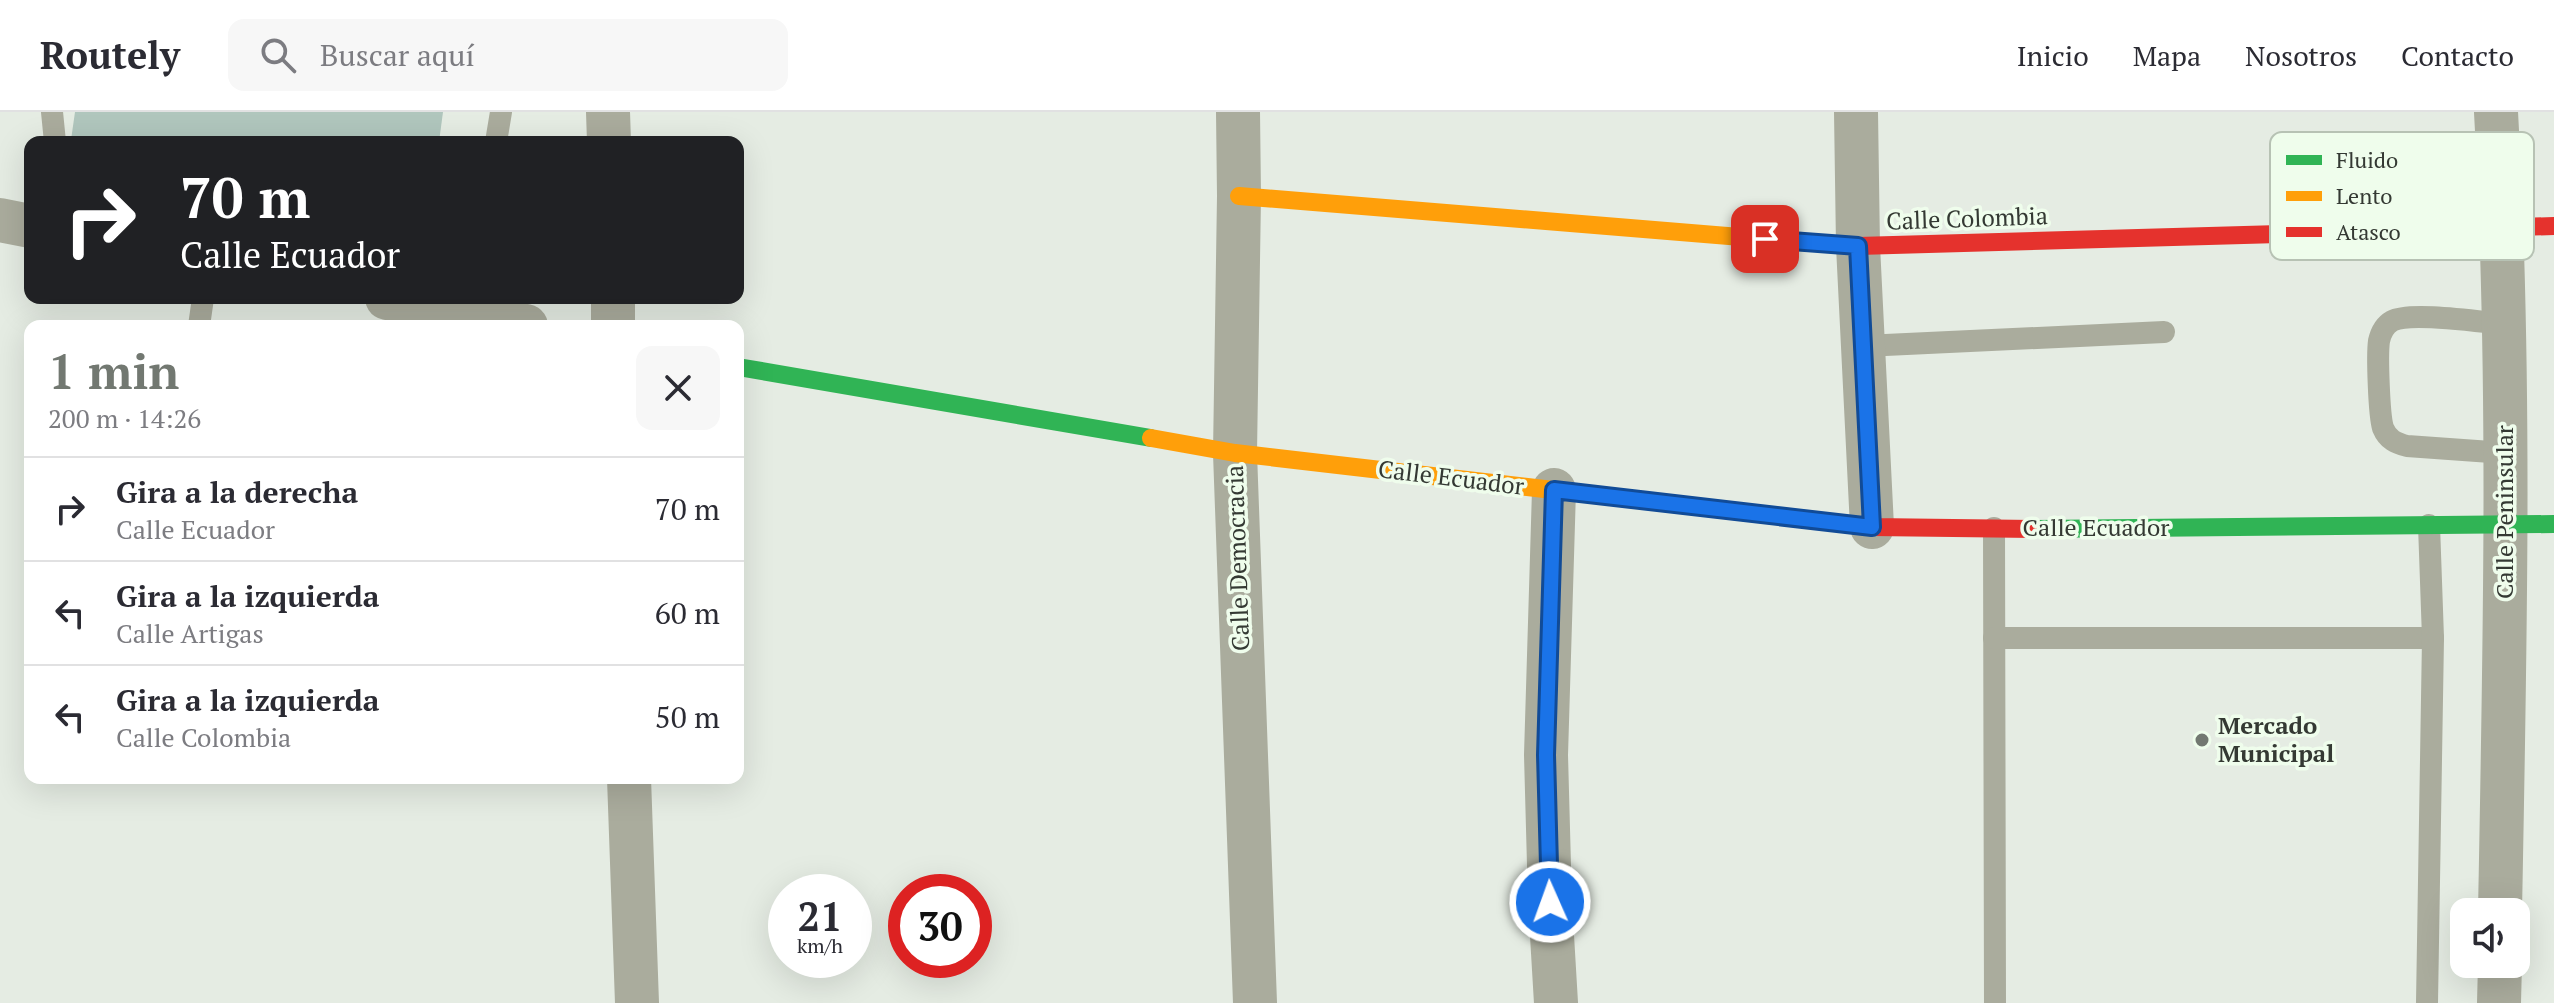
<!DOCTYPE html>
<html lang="es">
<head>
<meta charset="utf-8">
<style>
  body { margin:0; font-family:"PT Serif",serif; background:#f7f7f7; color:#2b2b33; height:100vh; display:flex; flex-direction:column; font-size:30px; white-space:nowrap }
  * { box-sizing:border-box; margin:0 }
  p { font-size:26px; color:#7c7c81 }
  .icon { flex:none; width:44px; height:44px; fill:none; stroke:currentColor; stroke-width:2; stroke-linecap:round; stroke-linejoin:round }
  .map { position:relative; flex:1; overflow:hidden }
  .sheet { position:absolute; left:24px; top:208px; width:720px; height:464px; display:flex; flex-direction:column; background:#fff; border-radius:16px; box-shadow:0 8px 32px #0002 }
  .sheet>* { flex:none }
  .top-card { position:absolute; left:24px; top:24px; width:720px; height:168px; border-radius:16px; box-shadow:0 8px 32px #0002; background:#202124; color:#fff; overflow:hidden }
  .tools { position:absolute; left:2450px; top:786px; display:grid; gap:16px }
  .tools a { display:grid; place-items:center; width:80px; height:80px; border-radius:16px; background:#fff; box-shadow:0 8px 32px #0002; font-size:40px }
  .speed { position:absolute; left:768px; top:762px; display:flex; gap:16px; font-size:40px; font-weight:700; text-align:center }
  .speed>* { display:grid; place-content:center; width:104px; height:104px; border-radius:50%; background:#fff; box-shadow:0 8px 32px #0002; line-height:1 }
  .speed small { font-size:20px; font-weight:400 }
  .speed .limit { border:12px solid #d22; background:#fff; color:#111 }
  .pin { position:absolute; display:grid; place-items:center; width:68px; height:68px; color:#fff; margin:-34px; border-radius:16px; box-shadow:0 4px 12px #0006 }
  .me { position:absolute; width:88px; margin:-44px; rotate:358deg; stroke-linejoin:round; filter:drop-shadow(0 0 6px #0008) }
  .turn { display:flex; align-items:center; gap:28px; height:168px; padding:0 24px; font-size:36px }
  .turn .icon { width:104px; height:104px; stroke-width:2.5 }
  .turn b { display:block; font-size:56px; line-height:68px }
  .round { display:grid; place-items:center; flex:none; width:84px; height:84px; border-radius:16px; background:#f7f7f7 }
  .overview { display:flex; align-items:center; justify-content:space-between; height:136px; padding:0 24px }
  h1 { font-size:48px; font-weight:800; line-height:60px; color:#727871 }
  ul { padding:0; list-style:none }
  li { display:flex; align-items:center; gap:24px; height:104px; padding:0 24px; border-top:2px solid #e1e1e2 }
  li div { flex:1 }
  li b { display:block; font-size:30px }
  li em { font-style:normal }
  header { display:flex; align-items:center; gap:48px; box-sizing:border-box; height:112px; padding:0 40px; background:#fff; border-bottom:2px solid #e1e1e2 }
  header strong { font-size:38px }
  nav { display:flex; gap:44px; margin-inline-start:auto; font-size:28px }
  .search { width:560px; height:72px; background:#f7f7f7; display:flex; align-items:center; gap:20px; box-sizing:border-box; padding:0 28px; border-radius:16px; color:#7c7c81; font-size:30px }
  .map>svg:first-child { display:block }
  .building { fill:#b0c6bd }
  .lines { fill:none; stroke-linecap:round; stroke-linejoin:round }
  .lane { stroke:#aaac9d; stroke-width:22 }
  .street { stroke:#aaac9d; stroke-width:44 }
  .fast { stroke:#30b455; stroke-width:18 }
  .slow { stroke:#ff9f0a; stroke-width:18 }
  .jam { stroke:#e5322d; stroke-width:18 }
  .route-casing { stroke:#114b97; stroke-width:20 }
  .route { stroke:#1a73e8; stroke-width:14 }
  .poi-dot { fill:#727871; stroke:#effdec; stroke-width:3 }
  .labels { text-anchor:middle; stroke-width:7; stroke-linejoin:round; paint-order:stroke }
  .street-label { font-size:24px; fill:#343933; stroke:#effdec }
  .poi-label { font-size:24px; font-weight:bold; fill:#343933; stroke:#effdec; text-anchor:start }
  .key { fill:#effdec; stroke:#b7c2b4; stroke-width:2 }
  .key-label { font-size:22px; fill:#343933 }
</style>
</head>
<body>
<header>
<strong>Routely</strong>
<div class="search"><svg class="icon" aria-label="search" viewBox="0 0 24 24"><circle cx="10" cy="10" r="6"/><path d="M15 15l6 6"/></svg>Buscar aquí</div>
<nav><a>Inicio</a><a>Mapa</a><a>Nosotros</a><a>Contacto</a></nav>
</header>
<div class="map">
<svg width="2554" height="891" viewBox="0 0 2554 891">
  <rect width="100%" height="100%" fill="#e5ece3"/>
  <path class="building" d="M75,0H443L439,30H90L71,28Z"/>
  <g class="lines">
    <g class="lane">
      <path d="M52,0L55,30"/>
      <path d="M496,30L501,0"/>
      <path d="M2504,212C2481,210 2410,199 2392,209C2385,213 2381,220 2379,229C2377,243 2379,303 2383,316C2388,328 2396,331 2407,334L2505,341"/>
      <path d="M199,214L203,186"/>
      <path d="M1864,234L2164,220"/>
      <path d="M1994,416L1995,891"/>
      <path d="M1994,526H2433"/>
      <path d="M2427,891L2433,526L2429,413"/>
    </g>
    <g class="street">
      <path d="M608,0L609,30"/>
      <path d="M1238,0L1239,84L1235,341L1255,891"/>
      <path d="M1856,0L1858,134L1872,415"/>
      <path d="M2496,0C2511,266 2505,533 2500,800"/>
      <path d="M0,108L30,114"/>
      <path d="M387,186L526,214"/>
      <path d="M613,186V214"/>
      <path d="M1554,378L1546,643L1550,790L1556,891"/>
      <path d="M629,666L637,891"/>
      <path d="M2499,891L2500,852"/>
    </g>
    <g class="fast">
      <path d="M738,255L1151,326"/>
      <path d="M2035,417L2554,412"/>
    </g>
    <g class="slow">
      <path d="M1239,84L1790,129"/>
      <path d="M1151,326L1235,341L1699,395"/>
    </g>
    <g class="jam">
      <path d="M1790,129L1858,134L2554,114"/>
      <path d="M1699,395L1872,415L2035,417"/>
    </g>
  </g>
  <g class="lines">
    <g class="route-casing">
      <path id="route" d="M1550,790L1546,643L1554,378L1872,415L1858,134L1765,127"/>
    </g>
    <use href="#route" class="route"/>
  </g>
  <circle class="poi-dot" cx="2202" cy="628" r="8"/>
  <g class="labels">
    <g class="street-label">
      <text transform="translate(1967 107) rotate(-2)" y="8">Calle Colombia</text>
      <text transform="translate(1451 366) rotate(7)" y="8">Calle Ecuador</text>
      <text transform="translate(2505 400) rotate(-90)" y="8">Calle Peninsular</text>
      <text x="2096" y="424">Calle Ecuador</text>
      <text transform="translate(1238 446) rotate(-92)" y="8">Calle Democracia</text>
    </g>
    <g class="poi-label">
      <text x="2218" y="622">Mercado<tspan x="2218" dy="28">Municipal</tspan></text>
    </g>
  </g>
  <rect x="2270" y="20" width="264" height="128" rx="12" class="key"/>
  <rect x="2286" y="43" width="36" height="10" fill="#30b455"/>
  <rect x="2286" y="79" width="36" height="10" fill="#ff9f0a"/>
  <rect x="2286" y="115" width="36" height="10" fill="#e5322d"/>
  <g class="key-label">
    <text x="2336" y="56">Fluido</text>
    <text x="2336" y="92">Lento</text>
    <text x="2336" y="128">Atasco</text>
  </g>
</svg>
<div class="tools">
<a><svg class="icon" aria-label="sound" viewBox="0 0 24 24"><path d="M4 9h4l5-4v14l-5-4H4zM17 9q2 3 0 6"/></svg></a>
</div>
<div class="speed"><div>21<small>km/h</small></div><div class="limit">30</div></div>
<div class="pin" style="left:1765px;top:127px;background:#d93025"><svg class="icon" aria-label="arrive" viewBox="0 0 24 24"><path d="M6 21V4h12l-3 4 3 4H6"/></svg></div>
<svg class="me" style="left:1550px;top:790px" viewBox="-20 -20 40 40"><circle r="17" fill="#1a73e8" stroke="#fff" stroke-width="3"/><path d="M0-11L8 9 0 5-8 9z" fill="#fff"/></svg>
<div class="top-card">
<div class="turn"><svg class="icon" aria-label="right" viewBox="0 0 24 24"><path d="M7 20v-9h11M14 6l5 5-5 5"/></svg><div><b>70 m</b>Calle Ecuador</div></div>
</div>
<section class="sheet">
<div class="overview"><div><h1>1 min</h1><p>200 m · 14:26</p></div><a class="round"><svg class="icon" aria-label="close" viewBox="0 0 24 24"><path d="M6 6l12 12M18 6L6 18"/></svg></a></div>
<ul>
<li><svg class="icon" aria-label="right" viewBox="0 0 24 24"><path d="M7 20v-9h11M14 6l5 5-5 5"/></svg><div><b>Gira a la derecha</b><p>Calle Ecuador</p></div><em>70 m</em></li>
<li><svg class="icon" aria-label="left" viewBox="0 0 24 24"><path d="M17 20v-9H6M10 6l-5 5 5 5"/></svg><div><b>Gira a la izquierda</b><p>Calle Artigas</p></div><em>60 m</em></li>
<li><svg class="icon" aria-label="left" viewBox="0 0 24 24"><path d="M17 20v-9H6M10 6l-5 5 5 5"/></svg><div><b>Gira a la izquierda</b><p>Calle Colombia</p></div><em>50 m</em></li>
</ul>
</section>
</div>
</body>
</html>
